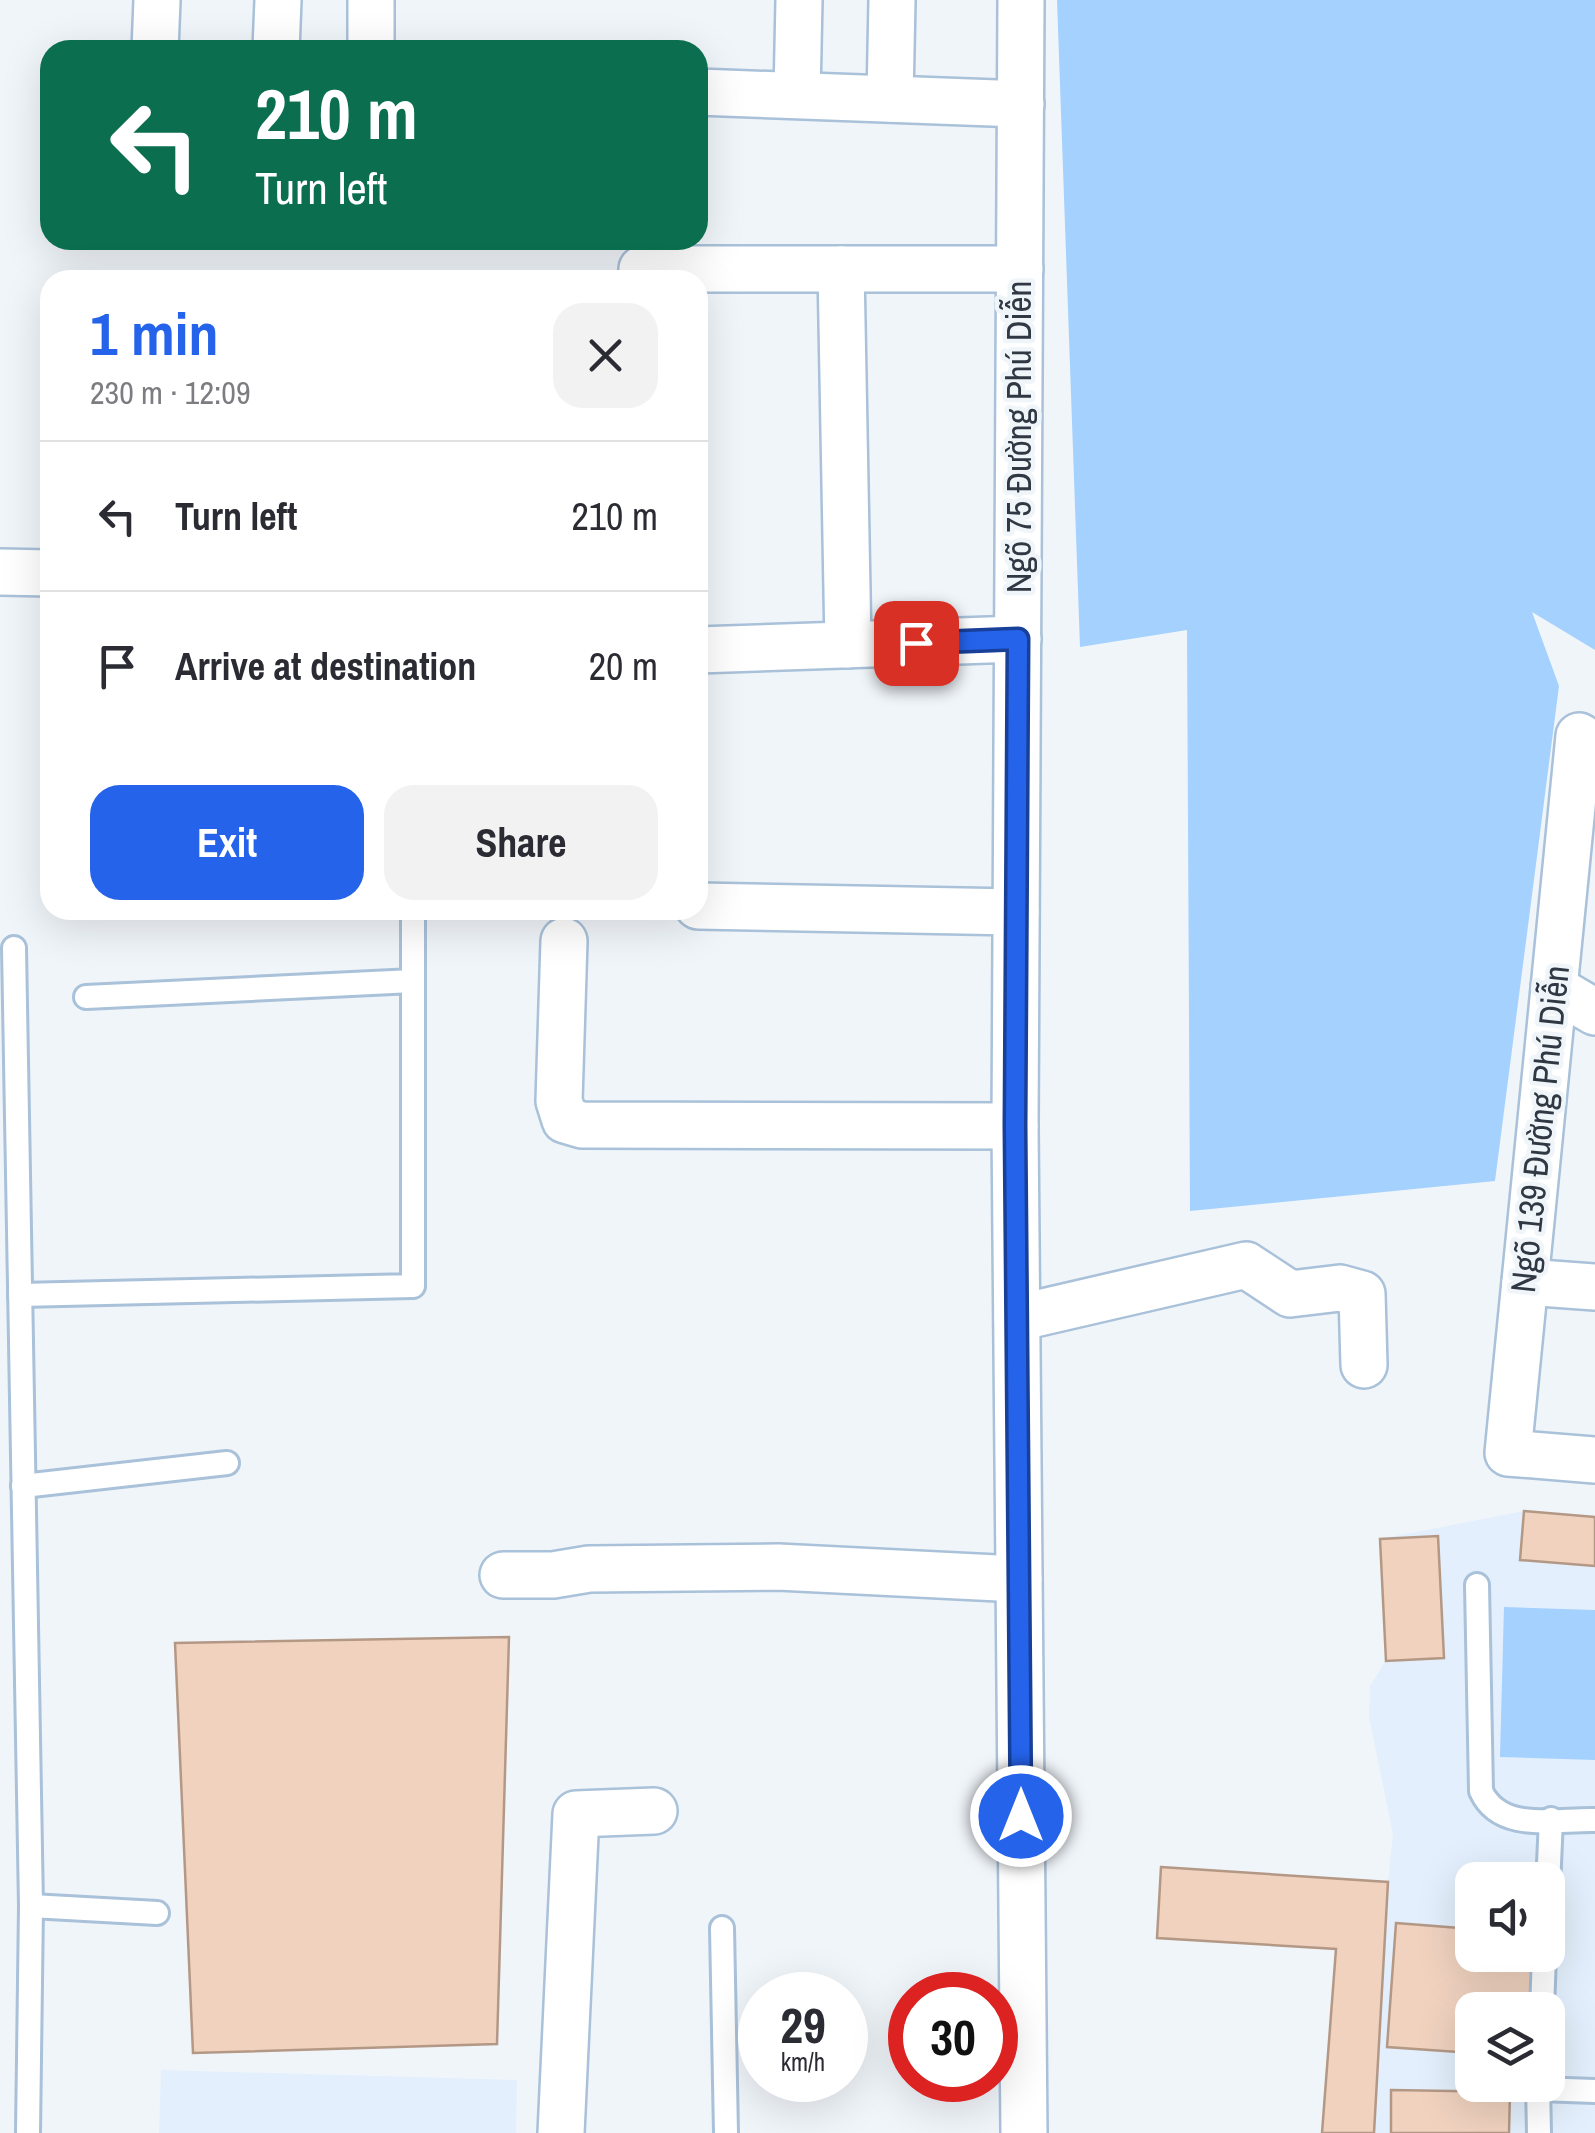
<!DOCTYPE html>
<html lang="en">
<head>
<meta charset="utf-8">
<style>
  body { margin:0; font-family:"Archivo Narrow",sans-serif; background:#f2f2f3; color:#2b2b33; height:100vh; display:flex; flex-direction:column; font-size:38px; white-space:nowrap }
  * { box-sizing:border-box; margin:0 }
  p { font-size:32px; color:#7c7c81 }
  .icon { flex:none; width:55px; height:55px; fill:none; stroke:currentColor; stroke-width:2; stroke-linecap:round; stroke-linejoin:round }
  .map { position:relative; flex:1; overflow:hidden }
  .side { position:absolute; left:40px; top:270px; width:668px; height:650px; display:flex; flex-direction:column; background:#fff; border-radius:30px; box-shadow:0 10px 40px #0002 }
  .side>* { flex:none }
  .top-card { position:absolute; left:40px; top:40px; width:668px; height:210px; border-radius:30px; box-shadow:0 10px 40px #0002; background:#0b6e4f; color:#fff; overflow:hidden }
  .buttons { position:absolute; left:1455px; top:1862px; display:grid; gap:20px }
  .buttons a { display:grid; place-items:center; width:110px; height:110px; border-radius:20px; background:#fff; box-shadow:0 10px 40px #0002; font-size:50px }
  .speed { position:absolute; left:738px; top:1972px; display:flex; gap:20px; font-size:50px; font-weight:700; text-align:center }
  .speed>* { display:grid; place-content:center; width:130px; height:130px; border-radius:50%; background:#fff; box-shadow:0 10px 40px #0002; line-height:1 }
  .speed small { font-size:25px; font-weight:400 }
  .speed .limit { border:15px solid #d22; background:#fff; color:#111 }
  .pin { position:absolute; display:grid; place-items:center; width:85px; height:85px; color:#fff; margin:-42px; border-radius:20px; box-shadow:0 5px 15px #0006 }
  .me { position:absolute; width:110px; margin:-55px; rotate:0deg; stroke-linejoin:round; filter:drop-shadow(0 0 8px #0008) }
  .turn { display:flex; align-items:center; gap:35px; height:210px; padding:0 50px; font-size:45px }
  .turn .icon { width:130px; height:130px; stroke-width:2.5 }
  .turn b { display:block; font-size:70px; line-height:85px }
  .round { display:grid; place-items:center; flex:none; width:105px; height:105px; border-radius:30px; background:#f2f2f3 }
  .head { display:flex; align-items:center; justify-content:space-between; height:170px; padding:0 50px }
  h1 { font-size:60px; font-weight:700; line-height:75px; color:#2563eb }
  .button { display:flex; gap:20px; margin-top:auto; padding:20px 50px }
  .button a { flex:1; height:115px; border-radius:30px; background:#2563eb; color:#fff; font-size:40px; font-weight:700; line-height:115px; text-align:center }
  .button a+a { background:#f2f2f3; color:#2b2b33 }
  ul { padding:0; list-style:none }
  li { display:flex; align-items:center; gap:30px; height:150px; padding:0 50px; border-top:2px solid #e1e1e2 }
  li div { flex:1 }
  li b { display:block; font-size:38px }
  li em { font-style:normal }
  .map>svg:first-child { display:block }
  .built { fill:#e3effc; fill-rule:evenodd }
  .green { fill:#a4d1fd }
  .building { fill:#f0d2bf; stroke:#b49886; stroke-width:2.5 }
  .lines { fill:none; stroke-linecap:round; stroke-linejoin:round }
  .service-casing { stroke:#a9c1d9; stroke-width:28 }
  .minor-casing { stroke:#a9c1d9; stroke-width:50 }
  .service { stroke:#fff; stroke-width:22 }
  .minor { stroke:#fff; stroke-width:45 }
  .route-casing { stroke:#184099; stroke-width:25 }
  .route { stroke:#2563eb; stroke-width:18 }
  .labels { text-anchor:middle; stroke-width:9; stroke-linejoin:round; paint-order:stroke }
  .street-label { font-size:35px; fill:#303943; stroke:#f0f5fa }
</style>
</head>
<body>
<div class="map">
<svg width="1595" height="2133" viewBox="0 0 1595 2133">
  <rect width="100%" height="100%" fill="#f0f5fa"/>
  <g class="built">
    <path d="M1524,1511L1595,1517V2133H1322L1336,1949L1157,1938L1161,1867L1388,1881L1393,1834L1369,1717L1370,1686L1386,1660L1380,1539ZM1472,1880H1548V1955H1472ZM1472,2010H1548V2085H1472Z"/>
    <path d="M161,2070L517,2080L516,2133H159Z"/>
  </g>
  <g class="green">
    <path d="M1057,0H1595V650L1532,612L1559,686L1495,1181L1190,1211L1187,630L1080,647Z"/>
    <path d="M1504,1607L1595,1610V1760L1500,1757Z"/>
  </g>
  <g class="building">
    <path d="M1524,1511L1595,1517V1566L1520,1560Z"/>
    <path d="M1438,1536L1444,1658L1386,1661L1380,1539Z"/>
    <path d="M509,1637L497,2044L193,2053L175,1643Z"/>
    <path d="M1161,1867L1388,1882L1374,2133H1322L1336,1949L1157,1938Z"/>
    <path d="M1396,1923L1472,1929V1955H1535L1531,2010H1472V2053L1387,2047Z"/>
    <path d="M1391,2090L1510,2092L1509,2133H1391Z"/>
  </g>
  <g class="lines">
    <g class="service-casing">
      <g id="service">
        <path d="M14,948L31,1906L28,2133"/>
        <path d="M86,997L413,981"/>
        <path d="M20,1295L413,1286V910"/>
        <path d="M23,1486L227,1463"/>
        <path d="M1477,1585L1481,1791C1500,1833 1555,1819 1595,1820"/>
        <path d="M1548,1886L1551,1819"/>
        <path d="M31,1906L157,1913"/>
        <path d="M722,1928L726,2133"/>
        <path d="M1542,2010L1544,1955"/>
        <path d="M1538,2085L1539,2133"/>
        <path d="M1538,2089L1595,2091"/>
      </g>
    </g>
    <g class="minor-casing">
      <g id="minor">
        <path d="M1021,0L1015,1126L1024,2133"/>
        <path d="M155,50L157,0"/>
        <path d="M276,50L278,0"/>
        <path d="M371,50V0"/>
        <path d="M698,92L1021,104"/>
        <path d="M797,95L799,0"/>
        <path d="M890,99L892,0"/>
        <path d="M841,269L848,645"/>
        <path d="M643,280L642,269H1020"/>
        <path d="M0,572L50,573"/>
        <path d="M698,650L1018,639"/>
        <path d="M1595,746L1579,736L1508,1453L1595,1460"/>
        <path d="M698,906L1016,912"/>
        <path d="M564,941L559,1101L565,1120L582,1125L1015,1126"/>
        <path d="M1554,988L1595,1012"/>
        <path d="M1525,1282L1595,1287"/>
        <path d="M1017,1318L1246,1265L1290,1294L1340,1288L1362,1294L1364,1365"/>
        <path d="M503,1575H553L589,1569L778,1567L1019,1579"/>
        <path d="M561,2133L576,1814L654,1811"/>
      </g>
    </g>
    <use href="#service" class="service"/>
    <use href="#minor" class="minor"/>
  </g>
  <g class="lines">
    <g class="route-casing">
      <path id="route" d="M916,643L1018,639L1015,1126L1021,1816"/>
    </g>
    <use href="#route" class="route"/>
  </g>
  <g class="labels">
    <g class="street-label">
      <text transform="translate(1019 437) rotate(-90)" y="12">Ngõ 75 Đường Phú Diễn</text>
      <text transform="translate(1540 1129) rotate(-84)" y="12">Ngõ 139 Đường Phú Diễn</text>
    </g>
  </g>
</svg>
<div class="buttons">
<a><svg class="icon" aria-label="sound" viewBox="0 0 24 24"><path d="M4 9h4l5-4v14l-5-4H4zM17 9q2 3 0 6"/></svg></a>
<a><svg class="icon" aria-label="layers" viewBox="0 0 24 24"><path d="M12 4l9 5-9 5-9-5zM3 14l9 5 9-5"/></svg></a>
</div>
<div class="speed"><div>29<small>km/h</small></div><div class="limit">30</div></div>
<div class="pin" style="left:916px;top:643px;background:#d93025"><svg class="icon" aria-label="arrive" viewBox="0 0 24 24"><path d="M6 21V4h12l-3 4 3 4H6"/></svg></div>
<svg class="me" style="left:1021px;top:1816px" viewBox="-20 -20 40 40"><circle r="17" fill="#2563eb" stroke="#fff" stroke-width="3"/><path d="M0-11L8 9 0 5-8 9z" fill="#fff"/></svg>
<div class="top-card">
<div class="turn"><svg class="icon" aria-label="left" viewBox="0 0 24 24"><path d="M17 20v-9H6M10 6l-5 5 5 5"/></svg><div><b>210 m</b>Turn left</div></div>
</div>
<section class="side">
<div class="head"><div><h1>1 min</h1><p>230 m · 12:09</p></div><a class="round"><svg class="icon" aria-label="close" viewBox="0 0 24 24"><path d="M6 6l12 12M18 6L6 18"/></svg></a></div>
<ul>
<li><svg class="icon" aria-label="left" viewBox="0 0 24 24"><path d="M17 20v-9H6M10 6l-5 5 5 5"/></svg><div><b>Turn left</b></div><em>210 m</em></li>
<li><svg class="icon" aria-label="arrive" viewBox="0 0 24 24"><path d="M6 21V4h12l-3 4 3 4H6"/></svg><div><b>Arrive at destination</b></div><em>20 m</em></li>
</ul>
<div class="button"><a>Exit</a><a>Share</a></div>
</section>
</div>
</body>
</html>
